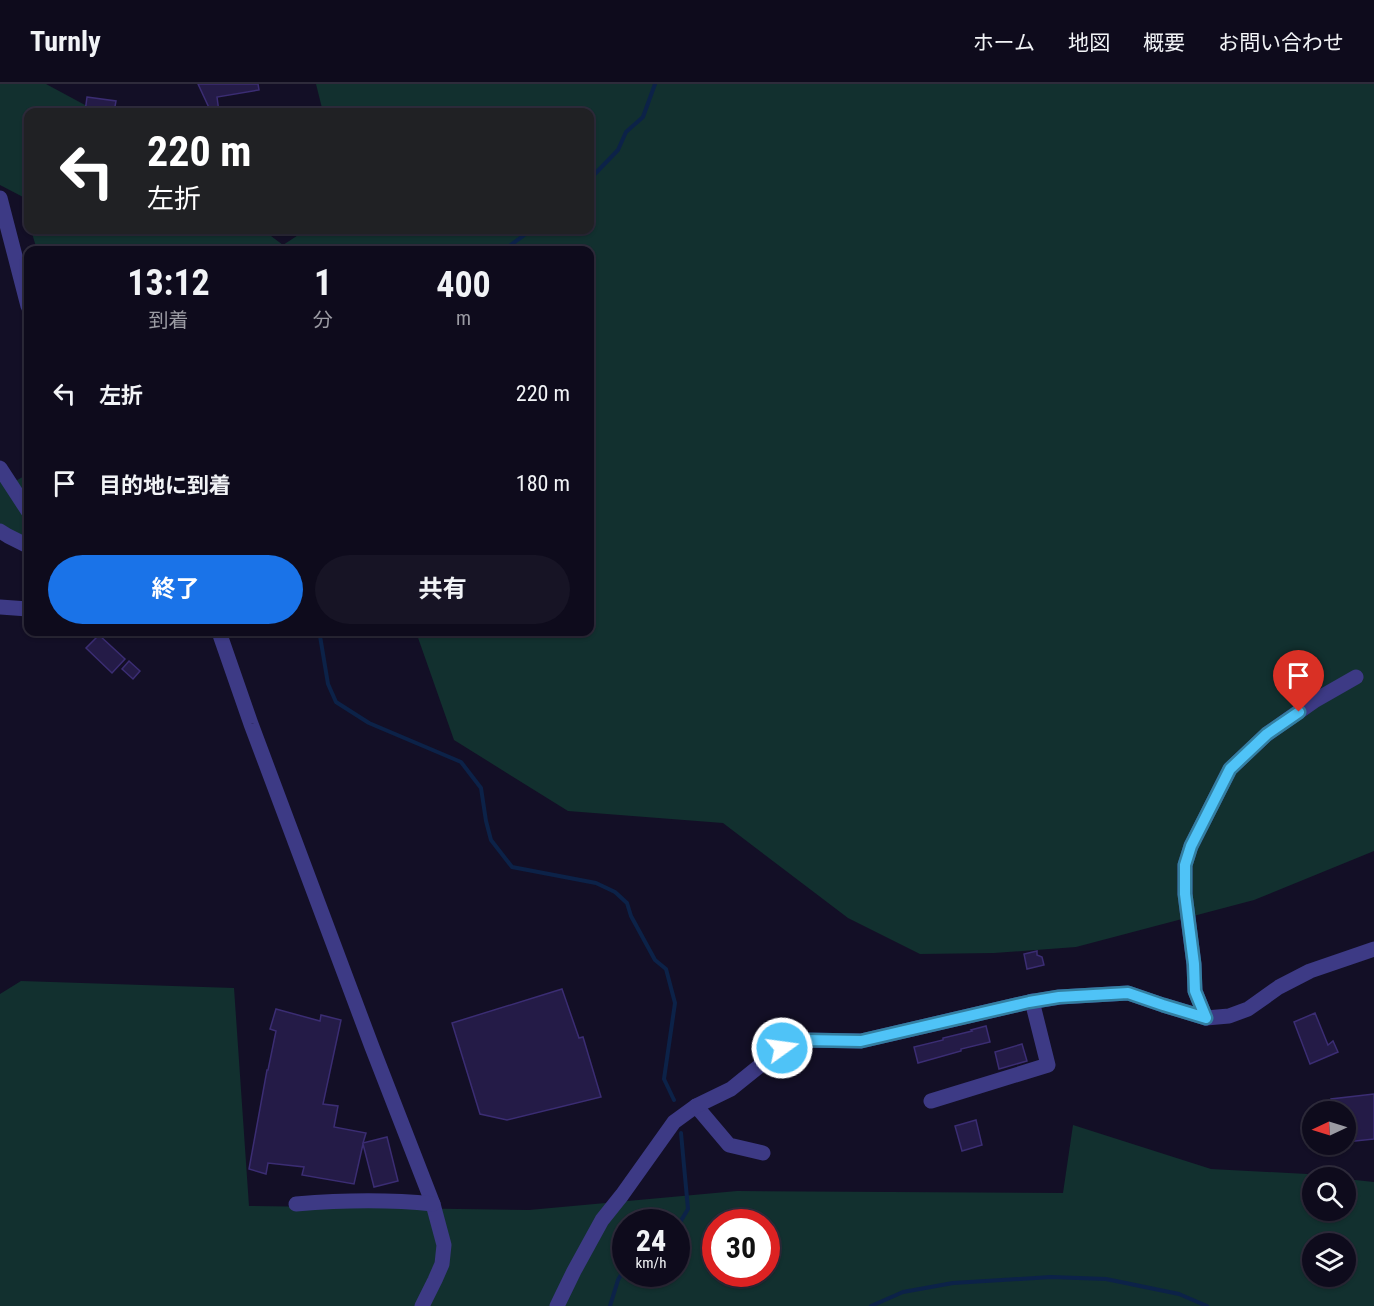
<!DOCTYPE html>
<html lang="ja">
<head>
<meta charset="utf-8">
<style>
  body { margin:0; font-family:"Roboto Condensed","Noto Sans JP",sans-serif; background:#171425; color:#f1f3f6; height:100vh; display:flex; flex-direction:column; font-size:22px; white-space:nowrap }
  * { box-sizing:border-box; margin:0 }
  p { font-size:20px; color:#9b9ba3 }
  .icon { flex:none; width:33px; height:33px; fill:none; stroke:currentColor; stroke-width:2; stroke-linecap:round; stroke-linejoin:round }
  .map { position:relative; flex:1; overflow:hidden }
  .drawer { position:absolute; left:24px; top:162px; width:570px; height:390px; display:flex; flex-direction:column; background:#0e0b1c; border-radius:12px; box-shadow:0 2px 4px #0004,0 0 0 2px #2e2b3b }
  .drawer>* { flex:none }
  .banner { position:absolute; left:24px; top:24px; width:570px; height:126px; border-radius:12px; box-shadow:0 2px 4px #0004,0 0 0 2px #2e2b3b; background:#202124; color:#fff; overflow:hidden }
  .needle { width:39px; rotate:266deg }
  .tools { position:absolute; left:1302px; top:1017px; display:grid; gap:12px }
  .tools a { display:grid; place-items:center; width:54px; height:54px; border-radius:50%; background:#0e0b1c; box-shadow:0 2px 4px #0004,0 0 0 2px #2e2b3b; font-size:30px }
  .speed { position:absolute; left:612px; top:1125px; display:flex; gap:12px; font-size:30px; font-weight:700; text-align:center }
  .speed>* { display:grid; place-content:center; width:78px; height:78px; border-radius:50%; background:#0e0b1c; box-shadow:0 2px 4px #0004,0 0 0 2px #2e2b3b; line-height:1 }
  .speed small { font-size:15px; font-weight:400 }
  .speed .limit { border:9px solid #d22; background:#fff; color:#111 }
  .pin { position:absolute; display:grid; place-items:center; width:51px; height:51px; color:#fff; margin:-62px -26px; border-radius:50% 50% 50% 0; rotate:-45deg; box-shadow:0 0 6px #0007 }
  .pin .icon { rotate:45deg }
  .me { position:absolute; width:66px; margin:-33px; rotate:76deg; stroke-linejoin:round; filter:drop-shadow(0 0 4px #0008) }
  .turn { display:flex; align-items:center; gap:21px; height:126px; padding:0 24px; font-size:27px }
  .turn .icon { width:78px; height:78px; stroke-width:2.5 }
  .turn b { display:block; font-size:42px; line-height:51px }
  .eta { display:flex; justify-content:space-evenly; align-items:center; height:102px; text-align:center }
  .eta b { font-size:36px; font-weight:700; line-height:42px }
  .button { display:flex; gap:12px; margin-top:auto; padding:12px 24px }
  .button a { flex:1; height:69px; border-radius:36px; background:#1a73e8; color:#fff; font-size:24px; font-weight:700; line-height:69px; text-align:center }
  .button a+a { background:#171425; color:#f1f3f6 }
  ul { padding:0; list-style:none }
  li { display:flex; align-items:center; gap:18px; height:90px; padding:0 24px }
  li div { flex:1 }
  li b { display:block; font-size:22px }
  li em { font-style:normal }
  header { display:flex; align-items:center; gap:36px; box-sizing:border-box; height:84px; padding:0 30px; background:#0e0b1c; border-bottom:2px solid #2e2b3b }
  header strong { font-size:28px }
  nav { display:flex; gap:33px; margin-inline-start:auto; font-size:21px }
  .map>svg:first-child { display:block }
  .green { fill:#12302f; fill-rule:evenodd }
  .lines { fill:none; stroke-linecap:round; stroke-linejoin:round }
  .stream { stroke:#0c2248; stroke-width:4 }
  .building { fill:#241b47; stroke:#3b2d73; stroke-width:1.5 }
  .minor { stroke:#3d3a85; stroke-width:15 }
  .route-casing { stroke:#337fa1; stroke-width:15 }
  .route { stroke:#4fc3f7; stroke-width:10 }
</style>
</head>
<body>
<header>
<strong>Turnly</strong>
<nav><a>ホーム</a><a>地図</a><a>概要</a><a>お問い合わせ</a></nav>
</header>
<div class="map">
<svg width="1374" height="1222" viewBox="0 0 1374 1222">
  <rect width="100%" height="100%" fill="#130f26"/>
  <g class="green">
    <path d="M0,0H46L98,28H28V135L23,113L0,101Z"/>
    <path d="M316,0H1374V767L1254,816L1076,863L994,869L920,870L848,834L723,739L568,727L454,656L416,548H415H590V166H37L31,146H263L283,161L306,146H590V28H323Z"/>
    <path d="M28,390V458L0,452V392L12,399Z"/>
    <path d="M21,897L234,904L249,1122L529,1126L737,1107L1063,1109L1073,1041L1211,1085L1307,1090L1334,1093L1312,1094V1126H1346V1095L1374,1098V1222H0V910ZM626,1138H676V1190H626ZM716,1138H766V1190H716ZM1312,1160H1346V1192H1312Z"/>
  </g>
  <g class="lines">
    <g class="stream">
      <path d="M590,95L618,66L626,48L643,33L655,0"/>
      <path d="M504,166L531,146"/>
      <path d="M317,548L320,552L328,600L336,618L369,639L461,678L481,704L486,737L491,756L512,783L596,799L615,808L627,819L631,832L655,876L666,885L675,919L664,995L674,1016"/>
      <path d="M676,1145L688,1125L681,1049"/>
      <path d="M610,1222L618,1196L626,1182"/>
      <path d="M871,1222L903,1208L953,1199L1051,1193L1106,1195L1179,1210L1207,1222"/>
    </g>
  </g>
  <g class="building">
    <path d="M198,0H258L259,6L217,13L219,28H211Z"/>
    <path d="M87,13L116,17L114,28H85Z"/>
    <path d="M99,551L125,575L112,589L86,564Z"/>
    <path d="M129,577L140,587L133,595L122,585Z"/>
    <path d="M1037,867V871L1042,873L1044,881L1027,885L1024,870Z"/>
    <path d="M562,905L579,954L583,953L601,1013L507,1036L480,1030L452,939Z"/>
    <path d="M276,925L320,937L321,931L341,936L323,1020L338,1022L334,1043L366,1049L363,1059L387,1053L398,1097L374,1103L363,1060L354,1100L302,1091L304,1083L268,1079L266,1090L249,1085L267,986H268L276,947L270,945Z"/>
    <path d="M1315,929L1328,961L1333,957L1338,968L1310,980L1294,938Z"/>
    <path d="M986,942L990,958L961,965V967L918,979L914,963L943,956V954L972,947L971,946Z"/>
    <path d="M1022,960L1027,977L999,985L995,968Z"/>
    <path d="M1374,1010V1055L1346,1058V1028H1333L1331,1015Z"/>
    <path d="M976,1036L982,1061L962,1067L955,1042Z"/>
  </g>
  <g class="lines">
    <g class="minor">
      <path d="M0,114L28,222"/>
      <path d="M0,384L28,427"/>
      <path d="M0,447L8,452L28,462"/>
      <path d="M0,523L28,525"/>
      <path d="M219,548L251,640L372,963L433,1120L444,1161L442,1180L435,1196L422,1222"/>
      <path d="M1206,934L1195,907L1194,881L1185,810V781L1191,762L1230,685L1267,650L1314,617L1356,593"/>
      <path d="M931,1017L1048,981L1032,917"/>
      <path d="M696,1022L729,1061L763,1069"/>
      <path d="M296,1120C343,1116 386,1115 433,1120"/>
      <path d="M557,1222L574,1187L602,1136L622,1111L674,1038L696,1022L731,1005L782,964L805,956L861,957L1029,918L1060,913L1128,909L1163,921L1206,934L1229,932L1248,925L1279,903L1310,887L1374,865"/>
    </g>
  </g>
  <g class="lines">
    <g class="route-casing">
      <path id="route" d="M782,964L805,956L861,957L1029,918L1059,913L1128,909L1163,921L1206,934L1195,907L1194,880L1185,810V781L1191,762L1230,685L1267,650L1299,628"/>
    </g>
    <use href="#route" class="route"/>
  </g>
</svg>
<div class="tools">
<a><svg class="needle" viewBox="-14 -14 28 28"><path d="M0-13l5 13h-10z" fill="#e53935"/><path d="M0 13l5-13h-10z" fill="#9b9ba3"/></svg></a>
<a><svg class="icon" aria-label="search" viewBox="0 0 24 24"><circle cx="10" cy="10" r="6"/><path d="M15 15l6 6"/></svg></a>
<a><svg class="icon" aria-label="layers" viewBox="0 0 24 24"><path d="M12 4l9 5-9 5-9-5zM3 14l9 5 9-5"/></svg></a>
</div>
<div class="speed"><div>24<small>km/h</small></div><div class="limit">30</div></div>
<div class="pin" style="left:1299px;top:628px;background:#d93025"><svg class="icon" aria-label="arrive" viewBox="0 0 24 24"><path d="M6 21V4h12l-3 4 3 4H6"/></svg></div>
<svg class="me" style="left:782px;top:964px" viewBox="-20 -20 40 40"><circle r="17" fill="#4fc3f7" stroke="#fff" stroke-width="3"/><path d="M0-11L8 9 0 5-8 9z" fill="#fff"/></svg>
<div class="banner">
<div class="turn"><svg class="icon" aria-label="left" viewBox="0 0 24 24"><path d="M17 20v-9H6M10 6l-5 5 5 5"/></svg><div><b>220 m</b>左折</div></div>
</div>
<section class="drawer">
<div class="eta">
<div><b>13:12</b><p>到着</p></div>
<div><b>1</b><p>分</p></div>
<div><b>400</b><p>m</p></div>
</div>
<ul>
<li><svg class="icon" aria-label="left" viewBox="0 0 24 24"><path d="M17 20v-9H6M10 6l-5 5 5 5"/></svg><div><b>左折</b></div><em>220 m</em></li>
<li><svg class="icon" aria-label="arrive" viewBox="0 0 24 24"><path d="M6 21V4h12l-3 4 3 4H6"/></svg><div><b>目的地に到着</b></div><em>180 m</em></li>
</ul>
<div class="button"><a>終了</a><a>共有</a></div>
</section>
</div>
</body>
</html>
